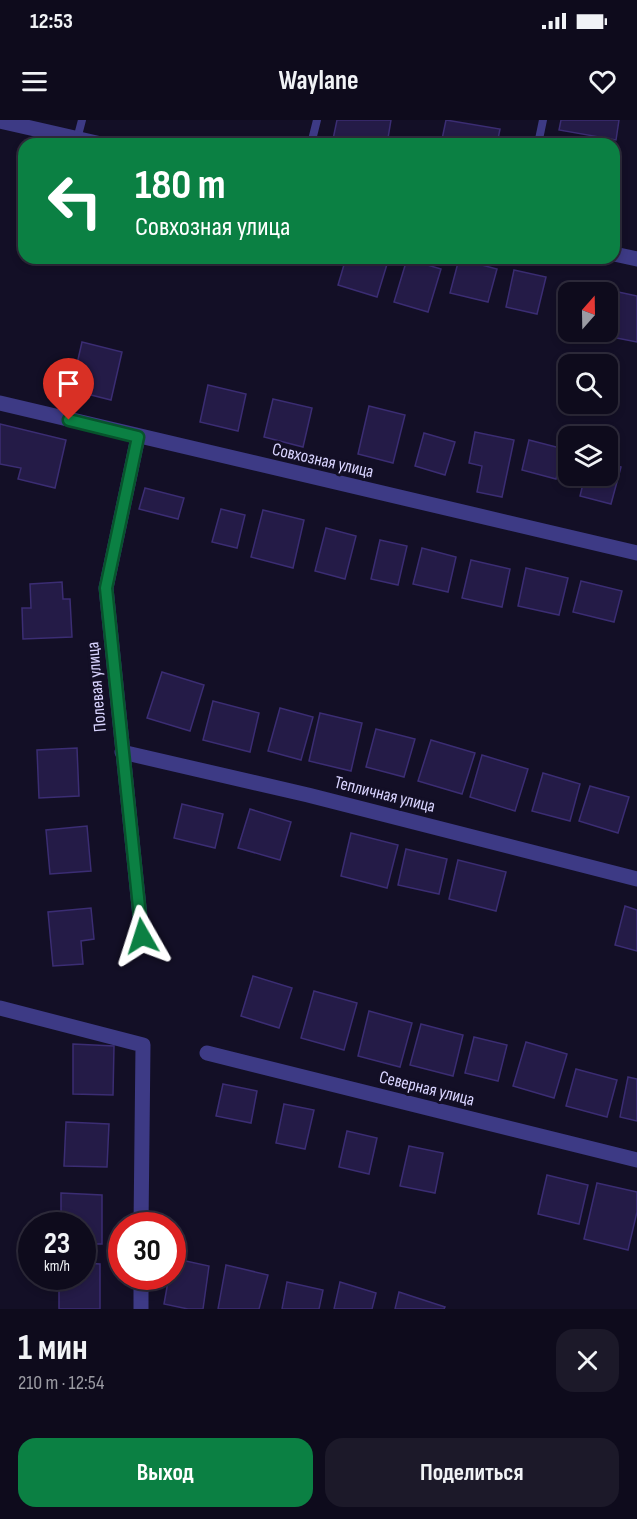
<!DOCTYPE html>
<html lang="ru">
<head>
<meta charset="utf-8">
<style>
  body { margin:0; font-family:"Sofia Sans Condensed",sans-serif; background:#1c1929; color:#f1f3f6; height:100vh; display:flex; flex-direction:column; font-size:22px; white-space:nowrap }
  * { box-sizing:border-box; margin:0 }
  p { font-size:20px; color:#9b9ba3 }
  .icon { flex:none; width:33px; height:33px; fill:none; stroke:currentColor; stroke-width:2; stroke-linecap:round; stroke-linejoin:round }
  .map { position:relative; height:1189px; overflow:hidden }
  .sheet { display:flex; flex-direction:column; background:#0e0b1c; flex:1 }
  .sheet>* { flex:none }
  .top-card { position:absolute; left:18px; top:18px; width:602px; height:126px; border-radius:18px; box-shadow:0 3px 9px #0003,0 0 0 2px #2e2b3b; background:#0b8043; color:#fff; overflow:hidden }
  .needle { width:39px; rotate:20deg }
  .fabs { position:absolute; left:558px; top:162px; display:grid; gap:12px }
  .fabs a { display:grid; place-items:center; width:60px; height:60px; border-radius:12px; background:#0e0b1c; box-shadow:0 3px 9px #0003,0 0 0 2px #2e2b3b; font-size:30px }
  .speed { position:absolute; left:18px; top:1092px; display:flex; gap:12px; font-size:30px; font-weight:700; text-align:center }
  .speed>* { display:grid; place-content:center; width:78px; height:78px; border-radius:50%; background:#0e0b1c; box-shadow:0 3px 9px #0003,0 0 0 2px #2e2b3b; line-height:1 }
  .speed small { font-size:15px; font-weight:400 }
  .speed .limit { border:9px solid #d22; background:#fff; color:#111 }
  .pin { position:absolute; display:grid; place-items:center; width:51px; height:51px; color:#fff; margin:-62px -26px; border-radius:50% 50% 50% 0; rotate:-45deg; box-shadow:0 0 6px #0007 }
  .pin .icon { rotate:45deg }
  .me { position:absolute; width:66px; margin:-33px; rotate:354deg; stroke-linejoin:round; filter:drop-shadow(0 0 4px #0008) }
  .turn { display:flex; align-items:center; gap:21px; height:126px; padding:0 18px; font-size:27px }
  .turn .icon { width:78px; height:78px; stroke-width:2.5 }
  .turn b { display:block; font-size:42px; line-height:51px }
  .round { display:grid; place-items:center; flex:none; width:63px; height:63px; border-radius:18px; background:#1c1929 }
  .head { display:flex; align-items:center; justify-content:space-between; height:102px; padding:0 18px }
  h1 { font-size:36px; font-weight:700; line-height:45px }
  .action { display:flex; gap:12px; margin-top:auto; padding:12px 18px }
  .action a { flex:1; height:69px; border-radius:18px; background:#0b8043; color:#fff; font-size:24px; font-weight:700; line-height:69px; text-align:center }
  .action a+a { background:#1c1929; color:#f1f3f6 }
  .status { display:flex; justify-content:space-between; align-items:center; height:42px; padding:0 30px; background:#0e0b1c; direction:ltr }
  .status svg { height:16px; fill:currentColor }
  header { display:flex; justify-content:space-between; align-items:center; height:78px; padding:0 18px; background:#0e0b1c; font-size:27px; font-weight:700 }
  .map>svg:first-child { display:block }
  .building { fill:#241b47; stroke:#3b2d73; stroke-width:1.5 }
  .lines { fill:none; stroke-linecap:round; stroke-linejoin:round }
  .service { stroke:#3d3a85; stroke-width:8 }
  .minor { stroke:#3d3a85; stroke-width:15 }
  .route-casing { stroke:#07532c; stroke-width:15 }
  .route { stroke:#0b8043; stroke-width:10 }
  .labels { text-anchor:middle; stroke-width:6; stroke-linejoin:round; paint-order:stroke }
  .street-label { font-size:18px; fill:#d9d4ff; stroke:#130f26 }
</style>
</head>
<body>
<div class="status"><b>12:53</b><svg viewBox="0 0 49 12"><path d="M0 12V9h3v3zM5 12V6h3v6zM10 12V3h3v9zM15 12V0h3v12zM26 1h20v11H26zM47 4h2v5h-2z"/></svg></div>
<header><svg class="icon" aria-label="menu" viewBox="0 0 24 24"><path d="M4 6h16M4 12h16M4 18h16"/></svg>Waylane<svg class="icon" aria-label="heart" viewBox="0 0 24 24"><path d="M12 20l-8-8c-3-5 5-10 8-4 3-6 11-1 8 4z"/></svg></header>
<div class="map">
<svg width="637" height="1189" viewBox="0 0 637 1189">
  <rect width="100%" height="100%" fill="#130f26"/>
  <g class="building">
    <path d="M337,0H391L387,24H332Z"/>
    <path d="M446,0L500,9L497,24H441Z"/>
    <path d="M561,0H619L616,20L559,10Z"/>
    <path d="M24,63V89L18,87Z"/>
    <path d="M170,138H196L195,144Z"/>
    <path d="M346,138H379L388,141L377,177L338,165Z"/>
    <path d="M407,139L441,149L428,192L394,182Z"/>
    <path d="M459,139L497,149L488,182L450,173Z"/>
    <path d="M514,150L546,157L537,194L506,187Z"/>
    <path d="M586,165L637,176V222L586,212H608V172H584Z"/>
    <path d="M82,222L122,232L111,280L71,270Z"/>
    <path d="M208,265L246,274L238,311L200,302Z"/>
    <path d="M273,279L312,288L303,327L264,317Z"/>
    <path d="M369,286L405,295L393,343L358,334Z"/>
    <path d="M0,304L66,320L55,368L18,359L21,348L0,344Z"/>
    <path d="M475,312L514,320L502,377L477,372L482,346L469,343Z"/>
    <path d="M424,313L455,322L445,355L415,346Z"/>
    <path d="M529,320L564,329L556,359L522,350Z"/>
    <path d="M608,343L621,347L611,384L580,376L585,356H608Z"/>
    <path d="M145,368L184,378L178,399L139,389Z"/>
    <path d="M221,389L245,395L237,428L212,422Z"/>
    <path d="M263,390L304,400L293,448L251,437Z"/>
    <path d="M326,408L356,416L345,459L315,451Z"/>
    <path d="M380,420L407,426L398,465L371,459Z"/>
    <path d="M422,428L456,437L448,472L413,464Z"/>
    <path d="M471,440L510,449L502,487L462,478Z"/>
    <path d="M526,448L568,458L559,495L518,486Z"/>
    <path d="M581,461L622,471L614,502L573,492Z"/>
    <path d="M62,462L63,479H70L72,517L23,519L22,488H31L30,464Z"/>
    <path d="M162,552L204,565L190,611L147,598Z"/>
    <path d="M213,581L259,593L250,632L203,620Z"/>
    <path d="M280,588L313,597L301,640L268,631Z"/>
    <path d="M320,593L362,603L351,651L309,641Z"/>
    <path d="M376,609L415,619L404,657L366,647Z"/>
    <path d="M431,620L475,633L462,674L418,661Z"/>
    <path d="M77,628L79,676L39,678L37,630Z"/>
    <path d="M482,635L528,649L515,691L470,677Z"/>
    <path d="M543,653L580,664L570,701L532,691Z"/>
    <path d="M590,666L629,677L618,713L579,701Z"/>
    <path d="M182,684L223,694L215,728L174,718Z"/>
    <path d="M250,689L291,702L280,740L238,728Z"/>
    <path d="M87,706L91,751L50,754L46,710Z"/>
    <path d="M351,713L398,725L387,768L341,756Z"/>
    <path d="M406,729L447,739L439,774L398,765Z"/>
    <path d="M458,740L506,752L496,791L449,779Z"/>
    <path d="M625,786L637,790V831L615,825Z"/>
    <path d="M91,788L94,819L81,821L83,844L53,846L48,792Z"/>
    <path d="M253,856L292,868L279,908L241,896Z"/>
    <path d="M314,871L357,883L344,930L301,918Z"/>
    <path d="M369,891L412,903L400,947L358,936Z"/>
    <path d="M421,904L463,915L453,956L410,945Z"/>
    <path d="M474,917L507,925L498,961L465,953Z"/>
    <path d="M526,922L567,934L554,978L513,966Z"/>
    <path d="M73,924L114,926L113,975L73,974Z"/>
    <path d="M576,949L617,960L607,997L566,986Z"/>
    <path d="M628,957L637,959V1001L620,997Z"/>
    <path d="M223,964L257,971L251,1003L216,996Z"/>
    <path d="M284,984L314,990L305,1029L276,1023Z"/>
    <path d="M66,1002L109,1004L107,1047L64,1046Z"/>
    <path d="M347,1011L377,1018L369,1054L339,1047Z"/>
    <path d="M409,1026L443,1033L435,1073L400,1066Z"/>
    <path d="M547,1055L588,1065L579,1104L538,1094Z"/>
    <path d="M597,1063L637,1072V1092L628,1130L584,1119Z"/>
    <path d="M61,1073L102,1075V1124H82V1106H61Z"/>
    <path d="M172,1138L209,1146L203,1189H188L164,1184L169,1156H172Z"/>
    <path d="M82,1143L100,1144V1189H59V1156H82Z"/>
    <path d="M226,1145L268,1155L259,1189H218Z"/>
    <path d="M287,1162L323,1170L319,1189H282Z"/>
    <path d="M340,1162L376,1173L372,1189H334Z"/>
    <path d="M399,1172L445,1187L444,1189H395Z"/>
  </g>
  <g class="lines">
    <g class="service">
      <path d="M77,19L82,0"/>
      <path d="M311,24L317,0"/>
      <path d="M538,24L543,0"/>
    </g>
    <g class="minor">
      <path d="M0,1L101,24"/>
      <path d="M614,134L637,139"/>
      <path d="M0,283L637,433"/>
      <path d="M138,317L106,468L142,816"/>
      <path d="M122,632L308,675L637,759"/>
      <path d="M0,888L143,925L141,1106"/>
      <path d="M207,933L637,1040"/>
      <path d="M141,1189V1156"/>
    </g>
  </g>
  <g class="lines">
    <g class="route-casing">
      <path id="route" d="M69,300L138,317L106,468L142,816"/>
    </g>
    <use href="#route" class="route"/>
  </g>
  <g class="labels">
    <g class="street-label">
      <text transform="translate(323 340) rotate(13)" y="6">Совхозная улица</text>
      <text transform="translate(96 567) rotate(-95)" y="6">Полевая улица</text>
      <text transform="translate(385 674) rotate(14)" y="6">Тепличная улица</text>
      <text transform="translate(427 968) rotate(14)" y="6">Северная улица</text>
    </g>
  </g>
</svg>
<div class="fabs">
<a><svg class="needle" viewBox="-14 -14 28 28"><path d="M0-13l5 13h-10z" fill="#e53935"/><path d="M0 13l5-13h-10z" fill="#9b9ba3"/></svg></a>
<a><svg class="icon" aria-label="search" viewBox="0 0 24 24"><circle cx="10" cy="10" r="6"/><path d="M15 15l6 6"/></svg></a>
<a><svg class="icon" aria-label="layers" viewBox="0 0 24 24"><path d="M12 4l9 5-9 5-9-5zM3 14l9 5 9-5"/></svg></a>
</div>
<div class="speed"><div>23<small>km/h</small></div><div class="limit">30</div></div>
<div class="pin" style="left:69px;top:300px;background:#d93025"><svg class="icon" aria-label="arrive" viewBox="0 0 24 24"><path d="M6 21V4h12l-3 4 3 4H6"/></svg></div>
<svg class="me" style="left:142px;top:816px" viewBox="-20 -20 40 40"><path d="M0-17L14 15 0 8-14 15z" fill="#0b8043" stroke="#fff" stroke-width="4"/></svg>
<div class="top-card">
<div class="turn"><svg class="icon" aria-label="left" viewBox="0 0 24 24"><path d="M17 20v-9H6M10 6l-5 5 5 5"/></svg><div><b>180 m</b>Совхозная улица</div></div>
</div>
</div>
<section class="sheet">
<div class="head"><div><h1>1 мин</h1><p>210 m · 12:54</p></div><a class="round"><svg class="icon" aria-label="close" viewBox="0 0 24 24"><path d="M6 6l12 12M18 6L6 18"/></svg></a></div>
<div class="action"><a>Выход</a><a>Поделиться</a></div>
</section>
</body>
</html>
